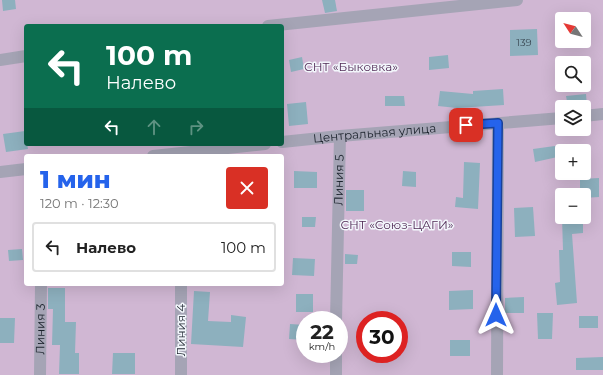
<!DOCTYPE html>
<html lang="ru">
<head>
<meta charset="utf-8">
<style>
  body { margin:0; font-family:Montserrat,sans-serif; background:#f6f6f6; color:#222; height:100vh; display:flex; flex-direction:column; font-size:15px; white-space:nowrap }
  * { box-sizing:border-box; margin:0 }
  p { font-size:13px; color:#767676 }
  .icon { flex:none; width:22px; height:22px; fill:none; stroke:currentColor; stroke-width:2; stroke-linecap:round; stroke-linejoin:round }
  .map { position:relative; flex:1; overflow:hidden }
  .side { position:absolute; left:24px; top:154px; width:260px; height:132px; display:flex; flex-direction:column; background:#fff; border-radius:4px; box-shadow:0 4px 16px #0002 }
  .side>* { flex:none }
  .guide { position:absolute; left:24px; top:24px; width:260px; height:122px; border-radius:4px; box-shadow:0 4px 16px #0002; background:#0b6e4f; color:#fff; overflow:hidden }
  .needle { width:26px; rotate:306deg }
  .controls { position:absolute; left:555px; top:12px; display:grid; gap:8px }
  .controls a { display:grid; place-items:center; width:36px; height:36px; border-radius:4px; background:#fff; box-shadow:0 4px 16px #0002; font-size:20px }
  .speed { position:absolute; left:296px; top:311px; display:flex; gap:8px; font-size:20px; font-weight:700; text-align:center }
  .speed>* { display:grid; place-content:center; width:52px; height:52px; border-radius:50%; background:#fff; box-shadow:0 4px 16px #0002; line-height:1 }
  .speed small { font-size:10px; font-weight:400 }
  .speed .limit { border:6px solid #d22; background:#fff; color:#111 }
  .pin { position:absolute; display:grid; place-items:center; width:34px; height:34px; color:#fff; margin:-17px; border-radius:8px; box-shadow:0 2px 6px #0006 }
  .me { position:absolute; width:44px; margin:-22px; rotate:0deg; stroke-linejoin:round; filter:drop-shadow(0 0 3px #0008) }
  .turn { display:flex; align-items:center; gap:14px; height:84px; padding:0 16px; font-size:18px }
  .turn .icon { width:52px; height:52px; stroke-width:2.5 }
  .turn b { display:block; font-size:28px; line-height:34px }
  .lanes { display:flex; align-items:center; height:38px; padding:0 16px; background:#0003; justify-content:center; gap:20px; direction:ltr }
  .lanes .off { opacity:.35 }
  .round { display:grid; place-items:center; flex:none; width:42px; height:42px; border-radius:4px; background:#f6f6f6 }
  .head { display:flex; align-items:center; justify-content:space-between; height:68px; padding:0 16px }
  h1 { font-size:24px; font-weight:800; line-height:30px; color:#2563eb }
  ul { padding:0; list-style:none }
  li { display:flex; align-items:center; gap:12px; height:50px; margin:0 8px 6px; padding:0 8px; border:2px solid #e0e0e0; border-radius:4px }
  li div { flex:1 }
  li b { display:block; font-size:15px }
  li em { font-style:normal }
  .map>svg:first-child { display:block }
  .green { fill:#d0b7d3; fill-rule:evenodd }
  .building { fill:#8db0be }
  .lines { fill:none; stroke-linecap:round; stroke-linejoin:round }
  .minor { stroke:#a5a4b5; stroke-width:12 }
  .route-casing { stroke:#184099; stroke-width:10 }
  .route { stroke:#2563eb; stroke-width:7 }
  .labels { text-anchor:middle; stroke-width:3; stroke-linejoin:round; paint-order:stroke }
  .number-label { font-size:10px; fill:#384651 }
  .park-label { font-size:12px; fill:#512b56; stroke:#f3f7fc }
  .street-label { font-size:12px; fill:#1c232d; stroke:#f3f7fc }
</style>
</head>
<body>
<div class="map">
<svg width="603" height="375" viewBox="0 0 603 375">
  <rect width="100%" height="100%" fill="#dfeafb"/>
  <path class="green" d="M0,0H603V375H0ZM562,19H584V41H562ZM26,26H282V144H26ZM562,63H584V85H562ZM562,107H584V129H562ZM562,151H584V173H562ZM26,156H282V284H26ZM562,195H584V217H562ZM305,320H339V354H305ZM365,320H399V354H365Z"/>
  <g class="building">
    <path d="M2,0H15L16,9L3,11Z"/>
    <path d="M322,0H335L337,11L325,13Z"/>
    <path d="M537,29L538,55L510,56V30Z"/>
    <path d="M448,55L449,68L429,70V57Z"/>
    <path d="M302,57L304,69L291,72L289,60Z"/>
    <path d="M503,89L504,105L457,108L438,106L440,91L473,94V91Z"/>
    <path d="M586,94L587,106L568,107L566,96Z"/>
    <path d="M385,96H404L405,106H385Z"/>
    <path d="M306,102L308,124L289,126L287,104Z"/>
    <path d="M25,131L28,149L6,152L3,134Z"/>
    <path d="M562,145V156L535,162L533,149Z"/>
    <path d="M464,162L480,163L478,209L455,207L456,197L463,198Z"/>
    <path d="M294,171L317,172V188H294Z"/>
    <path d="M403,171L416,172V187L402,186Z"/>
    <path d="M599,178V197L584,198V195H580V179Z"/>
    <rect x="346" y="190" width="18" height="21"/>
    <path d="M533,207L535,236L515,237L514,208Z"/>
    <path d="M302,217H316L315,227H302Z"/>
    <path d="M562,217H583V233L572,234L577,303L557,305L555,283L560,282L559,250H563Z"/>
    <path d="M22,249L23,260L9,261L8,250Z"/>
    <path d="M452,252H471V267L452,266Z"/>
    <path d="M345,254L358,255L357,264H345Z"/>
    <path d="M293,258L315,259L314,276L292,275Z"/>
    <path d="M48,288H65V322H76L75,353H79V374H59L60,345H52L53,309H48Z"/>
    <path d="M473,290V309L449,310V291Z"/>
    <path d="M194,291L210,292L208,321L231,322V315L246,317L243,347L191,344Z"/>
    <rect x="296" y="294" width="17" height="18"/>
    <path d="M524,297V313H505V298Z"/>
    <path d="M537,313H553L552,339H538Z"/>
    <rect x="579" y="316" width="19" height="12"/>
    <path d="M0,318H15L14,343H0Z"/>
    <path d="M290,324L305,325V340L289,339Z"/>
    <rect x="450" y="340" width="20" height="16"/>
    <path d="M113,353H135V374H112Z"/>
    <path d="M603,357V370H576V358Z"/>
  </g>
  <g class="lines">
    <g class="minor">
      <path d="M268,26L517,0"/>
      <path d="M0,60L26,56"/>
      <path d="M584,116L603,114"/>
      <path id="s1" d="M282,142L340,136L562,118"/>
      <path d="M153,156L265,144"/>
      <path d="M0,172L26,169"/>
      <path id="s2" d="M336,320L340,136"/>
      <path id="s3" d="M40,375L41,284"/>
      <path d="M181,375V284"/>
      <path d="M336,375V354"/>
      <path d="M497,375L498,123"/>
    </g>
  </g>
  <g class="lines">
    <g class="route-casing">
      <path id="route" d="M466,125L498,123L496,315"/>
    </g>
    <use href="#route" class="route"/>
  </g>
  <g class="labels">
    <g class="number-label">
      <text x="524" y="46">139</text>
    </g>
    <g class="park-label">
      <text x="351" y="71">СНТ «Быковка»</text>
      <text x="397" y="229">СНТ «Союз-ЦАГИ»</text>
    </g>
    <g class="street-label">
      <text dy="4" stroke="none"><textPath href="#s1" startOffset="93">Центральная улица</textPath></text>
      <text dy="4" stroke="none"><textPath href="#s2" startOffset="140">Линия 5</textPath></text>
      <text dy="4" stroke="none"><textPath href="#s3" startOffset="46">Линия 3</textPath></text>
      <text transform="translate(181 330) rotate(-90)" y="4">Линия 4</text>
    </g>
  </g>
</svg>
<div class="controls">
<a><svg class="needle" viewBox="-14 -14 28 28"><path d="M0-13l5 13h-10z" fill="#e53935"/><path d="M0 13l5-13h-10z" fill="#767676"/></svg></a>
<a><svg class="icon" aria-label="search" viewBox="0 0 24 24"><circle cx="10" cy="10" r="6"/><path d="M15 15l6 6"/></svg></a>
<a><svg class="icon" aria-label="layers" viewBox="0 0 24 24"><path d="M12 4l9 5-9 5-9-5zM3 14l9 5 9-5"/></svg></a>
<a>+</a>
<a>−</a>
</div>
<div class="speed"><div>22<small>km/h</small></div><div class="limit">30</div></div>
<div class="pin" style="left:466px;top:125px;background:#d93025"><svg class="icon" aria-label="arrive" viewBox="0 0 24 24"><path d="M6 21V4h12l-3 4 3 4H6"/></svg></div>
<svg class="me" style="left:496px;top:315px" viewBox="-20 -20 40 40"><path d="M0-17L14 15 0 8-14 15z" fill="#2563eb" stroke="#fff" stroke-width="4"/></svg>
<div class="guide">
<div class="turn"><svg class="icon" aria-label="left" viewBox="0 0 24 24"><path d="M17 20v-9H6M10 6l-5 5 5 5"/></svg><div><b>100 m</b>Налево</div></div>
<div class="lanes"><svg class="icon" aria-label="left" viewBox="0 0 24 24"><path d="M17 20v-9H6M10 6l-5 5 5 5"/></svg><svg class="icon off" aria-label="ahead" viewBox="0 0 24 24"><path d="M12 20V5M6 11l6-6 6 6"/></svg><svg class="icon off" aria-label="right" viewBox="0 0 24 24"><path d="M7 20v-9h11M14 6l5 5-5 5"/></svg></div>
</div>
<section class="side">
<div class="head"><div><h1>1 мин</h1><p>120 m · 12:30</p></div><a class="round" style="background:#d93025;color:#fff"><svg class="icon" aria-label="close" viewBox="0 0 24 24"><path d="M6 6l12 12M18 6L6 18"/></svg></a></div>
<ul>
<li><svg class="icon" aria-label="left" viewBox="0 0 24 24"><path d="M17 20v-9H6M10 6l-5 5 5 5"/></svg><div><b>Налево</b></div><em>100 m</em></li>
</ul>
</section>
</div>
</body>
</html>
